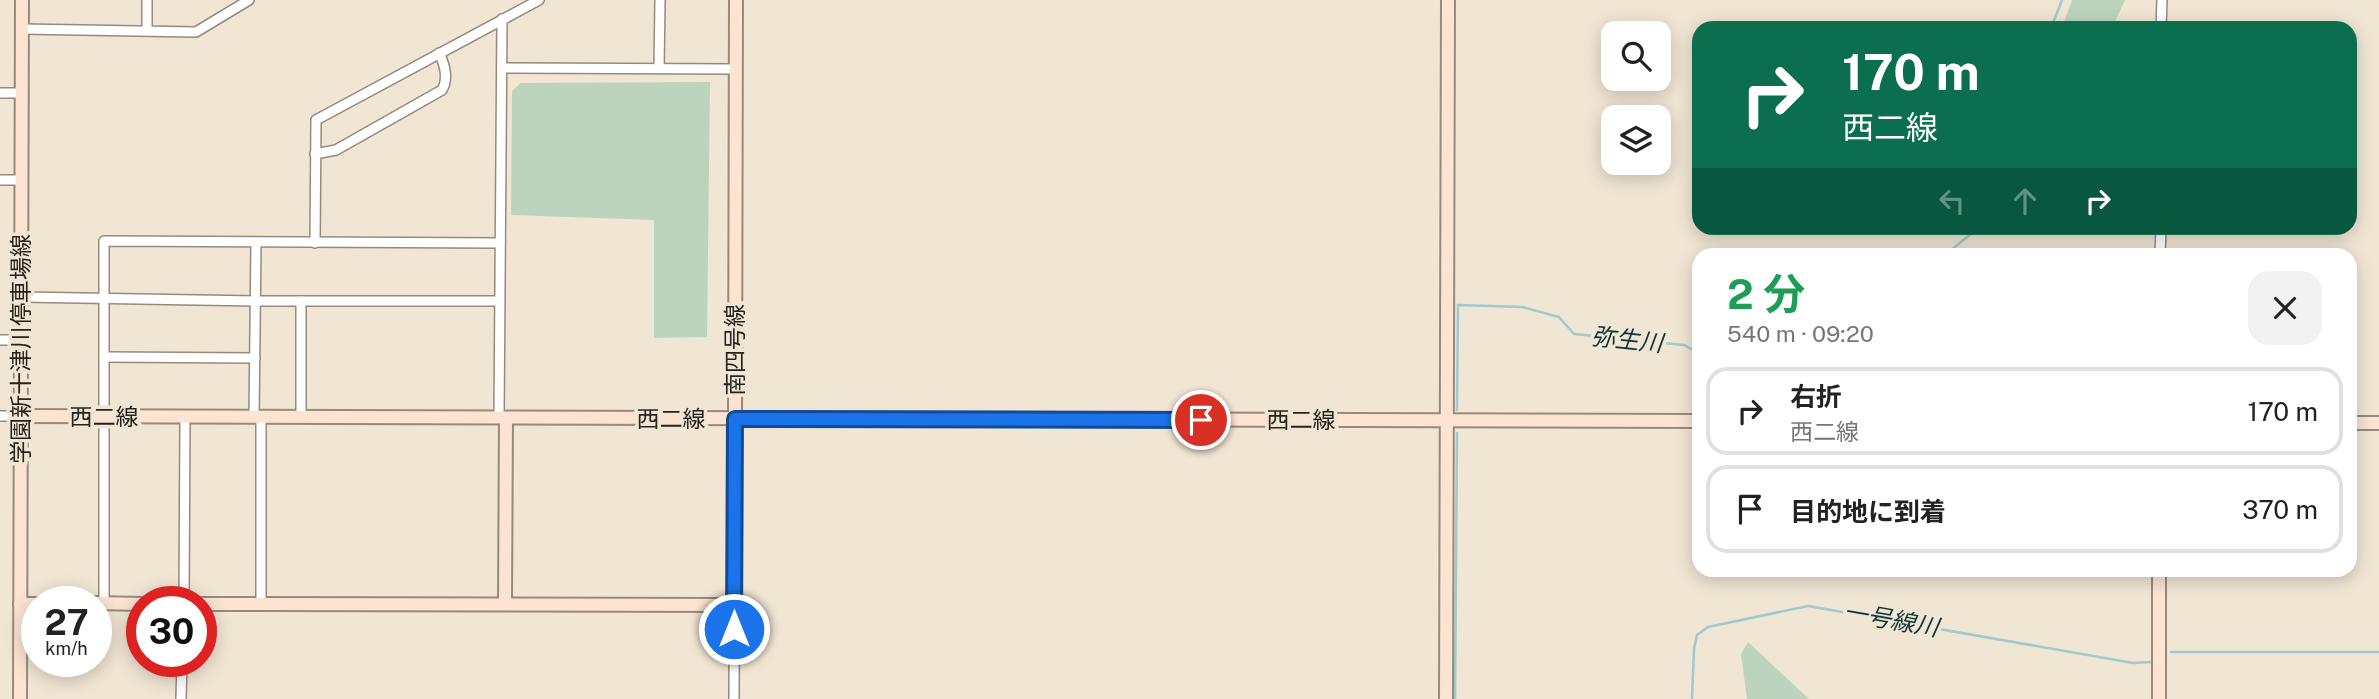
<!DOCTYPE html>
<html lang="ja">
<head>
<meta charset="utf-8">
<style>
  body { margin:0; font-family:"Public Sans","Noto Sans JP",sans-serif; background:#f2f2f2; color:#222; height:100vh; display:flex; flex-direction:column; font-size:26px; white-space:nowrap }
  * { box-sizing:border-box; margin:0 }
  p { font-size:23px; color:#767676 }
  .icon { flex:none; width:38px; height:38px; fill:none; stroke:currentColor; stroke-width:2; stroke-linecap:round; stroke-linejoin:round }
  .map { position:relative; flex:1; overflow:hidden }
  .side { position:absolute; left:1692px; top:248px; width:665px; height:329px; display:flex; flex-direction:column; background:#fff; border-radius:21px; box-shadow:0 4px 18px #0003 }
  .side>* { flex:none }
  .hud { position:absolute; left:1692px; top:21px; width:665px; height:214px; border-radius:21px; box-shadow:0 4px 18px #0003; background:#0b6e4f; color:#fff; overflow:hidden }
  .buttons { position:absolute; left:1601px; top:21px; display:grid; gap:14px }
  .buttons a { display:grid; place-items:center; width:70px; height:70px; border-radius:14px; background:#fff; box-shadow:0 4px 18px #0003; font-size:35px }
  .speed { position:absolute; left:21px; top:586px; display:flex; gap:14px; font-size:35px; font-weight:700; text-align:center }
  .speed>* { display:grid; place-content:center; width:91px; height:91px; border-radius:50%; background:#fff; box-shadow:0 4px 18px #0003; line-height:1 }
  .speed small { font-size:18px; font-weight:400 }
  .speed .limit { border:10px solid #d22; background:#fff; color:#111 }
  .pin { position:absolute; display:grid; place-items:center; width:60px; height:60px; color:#fff; margin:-30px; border:4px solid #fff; border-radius:50%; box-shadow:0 2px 7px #0007 }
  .me { position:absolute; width:77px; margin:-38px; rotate:0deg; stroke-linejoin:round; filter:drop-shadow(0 0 5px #0008) }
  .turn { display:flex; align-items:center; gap:24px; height:147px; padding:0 35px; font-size:32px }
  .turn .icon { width:91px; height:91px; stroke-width:2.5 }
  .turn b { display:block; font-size:49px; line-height:60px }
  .lanes { display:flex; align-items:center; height:66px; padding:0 35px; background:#0003; justify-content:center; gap:35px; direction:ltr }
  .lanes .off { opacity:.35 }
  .round { display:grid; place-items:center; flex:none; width:74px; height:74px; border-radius:21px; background:#f2f2f2 }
  .summary { display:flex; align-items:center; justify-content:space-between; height:119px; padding:0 35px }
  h1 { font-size:42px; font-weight:700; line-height:52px; color:#1e9e55 }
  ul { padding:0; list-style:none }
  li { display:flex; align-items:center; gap:21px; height:88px; margin:0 14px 10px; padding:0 21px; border:4px solid #e0e0e0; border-radius:21px }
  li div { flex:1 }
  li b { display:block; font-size:26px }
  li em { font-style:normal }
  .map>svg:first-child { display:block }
  .green { fill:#bcd4bd }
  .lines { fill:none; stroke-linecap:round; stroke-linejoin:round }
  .stream { stroke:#9fcacf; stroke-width:2.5 }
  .street-casing { stroke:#968b7b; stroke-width:12 }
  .secondary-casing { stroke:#968b7b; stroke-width:16 }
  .street { stroke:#fff; stroke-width:9 }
  .secondary { stroke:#fce3d2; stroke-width:12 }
  .route-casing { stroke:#114b97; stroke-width:18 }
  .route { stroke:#1a73e8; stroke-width:12 }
  .labels { text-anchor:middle; stroke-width:7; stroke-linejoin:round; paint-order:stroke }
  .street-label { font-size:23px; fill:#27231c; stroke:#f1e5d3 }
  .water-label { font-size:24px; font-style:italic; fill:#0e373b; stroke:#f1e5d3 }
</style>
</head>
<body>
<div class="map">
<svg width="2379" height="699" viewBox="0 0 2379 699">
  <rect width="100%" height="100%" fill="#f1e5d3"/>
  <g class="green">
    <path d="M2072,0H2125L2112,28H2062Z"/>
    <path d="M710,82L707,337L654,338V220L511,215L512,91L521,83Z"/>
    <path d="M1748,642L1809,699H1747L1741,654Z"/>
  </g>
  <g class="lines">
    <g class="stream">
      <path d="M2051,28L2062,0"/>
      <path d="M1944,256L1978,228"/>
      <path d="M1457,410L1458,305L1522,307L1559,317L1574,334L1684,345L1699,353"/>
      <path d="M2171,652H2379"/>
      <path d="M1455,699L1457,433"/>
      <path d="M1692,699L1694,649L1697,635L1708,627L1808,606L2133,663L2152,662"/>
    </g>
    <g class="street-casing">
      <g id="street">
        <path d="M147,0V30"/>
        <path d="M2161,28L2162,0"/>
        <path d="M22,29L196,32L249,0"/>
        <path d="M502,68L736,69"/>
        <path d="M659,68L660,0"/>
        <path d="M0,93H21"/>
        <path d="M315,154L336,150L442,90C449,78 445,65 439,53"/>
        <path d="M0,180H22"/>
        <path d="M315,243L316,120L539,0"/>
        <path d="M2160,256L2161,228"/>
        <path d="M22,297L256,301H498"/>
        <path d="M0,340H21"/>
        <path d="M104,357L255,358"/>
        <path d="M0,416H21"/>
        <path d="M254,417L256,243"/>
        <path d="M301,417V301"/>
        <path d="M499,418L502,19"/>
        <path d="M184,602L185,417"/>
        <path d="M104,603V241L500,243"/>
        <path d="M261,603V417"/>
        <path d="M181,699L182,662"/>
        <path d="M734,699L735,419"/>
      </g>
    </g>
    <g class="secondary-casing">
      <g id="secondary">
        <path d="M21,416L1699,421"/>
        <path d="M735,419L736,0"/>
        <path d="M2350,423H2379"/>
        <path d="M96,603L142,604"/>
        <path d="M20,604H37"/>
        <path d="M201,604L734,605"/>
        <path d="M505,604L506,418"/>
        <path d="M20,699L22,0"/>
        <path d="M1446,699L1448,0"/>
        <path d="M2159,699V570"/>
      </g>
    </g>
    <use href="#street" class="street"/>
    <use href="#secondary" class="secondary"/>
  </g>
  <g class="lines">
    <g class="route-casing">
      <path id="route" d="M734,629L735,419L1201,420"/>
    </g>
    <use href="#route" class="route"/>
  </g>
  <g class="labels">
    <g class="street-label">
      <text transform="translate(21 349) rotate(-90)" y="8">学園新十津川停車場線</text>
      <text transform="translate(735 350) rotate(-90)" y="8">南四号線</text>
      <text x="104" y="425">西二線</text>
      <text x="671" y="427">西二線</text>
      <text x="1301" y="428">西二線</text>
    </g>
    <g class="water-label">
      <text transform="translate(1627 340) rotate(6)" y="8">弥生川</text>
      <text transform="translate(1891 620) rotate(10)" y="8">一号線川</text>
    </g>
  </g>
</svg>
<div class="buttons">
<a><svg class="icon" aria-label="search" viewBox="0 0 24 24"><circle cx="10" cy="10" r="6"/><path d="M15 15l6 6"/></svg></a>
<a><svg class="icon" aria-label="layers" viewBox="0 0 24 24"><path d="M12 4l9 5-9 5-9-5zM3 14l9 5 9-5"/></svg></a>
</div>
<div class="speed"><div>27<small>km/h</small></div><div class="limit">30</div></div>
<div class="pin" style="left:1201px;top:420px;background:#d93025"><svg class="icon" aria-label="arrive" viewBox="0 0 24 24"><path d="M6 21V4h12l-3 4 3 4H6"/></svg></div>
<svg class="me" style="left:734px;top:629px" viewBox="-20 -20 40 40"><circle r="17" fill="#1a73e8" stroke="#fff" stroke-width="3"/><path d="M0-11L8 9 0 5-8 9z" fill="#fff"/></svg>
<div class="hud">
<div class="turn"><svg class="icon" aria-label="right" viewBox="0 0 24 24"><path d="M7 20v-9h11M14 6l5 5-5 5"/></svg><div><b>170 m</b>西二線</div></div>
<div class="lanes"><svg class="icon off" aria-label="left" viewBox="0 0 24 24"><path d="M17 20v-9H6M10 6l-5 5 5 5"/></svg><svg class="icon off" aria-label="ahead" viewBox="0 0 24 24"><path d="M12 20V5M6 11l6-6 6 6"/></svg><svg class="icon" aria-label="right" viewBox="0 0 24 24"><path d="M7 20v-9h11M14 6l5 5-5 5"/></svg></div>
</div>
<section class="side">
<div class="summary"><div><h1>2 分</h1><p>540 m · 09:20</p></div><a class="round"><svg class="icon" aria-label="close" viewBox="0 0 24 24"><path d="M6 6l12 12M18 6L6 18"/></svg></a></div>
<ul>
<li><svg class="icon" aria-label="right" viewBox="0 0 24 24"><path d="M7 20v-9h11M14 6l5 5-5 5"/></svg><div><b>右折</b><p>西二線</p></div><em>170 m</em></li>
<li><svg class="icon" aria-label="arrive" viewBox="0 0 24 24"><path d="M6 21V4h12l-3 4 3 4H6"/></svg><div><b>目的地に到着</b></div><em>370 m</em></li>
</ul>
</section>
</div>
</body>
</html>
